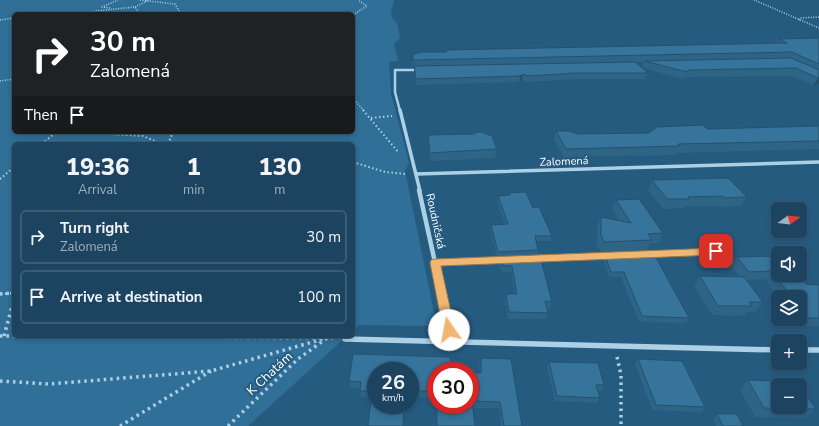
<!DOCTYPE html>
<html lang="en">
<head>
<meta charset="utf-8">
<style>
  body { margin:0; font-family:"Nunito Sans",sans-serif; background:#254b66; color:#f1f3f6; height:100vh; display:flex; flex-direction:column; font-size:15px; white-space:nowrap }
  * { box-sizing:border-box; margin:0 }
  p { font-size:13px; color:#a0b0bd }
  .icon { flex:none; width:22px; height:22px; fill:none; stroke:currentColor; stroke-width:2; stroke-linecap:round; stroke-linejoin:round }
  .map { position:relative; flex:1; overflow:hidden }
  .drawer { position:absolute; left:12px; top:142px; width:343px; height:196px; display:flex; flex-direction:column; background:#1c4460; border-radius:6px; box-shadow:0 2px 6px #0003,0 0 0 1px #3a5c75 }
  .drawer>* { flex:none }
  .hud { position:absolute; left:12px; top:12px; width:343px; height:122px; border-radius:6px; box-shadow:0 2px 6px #0003,0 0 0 1px #3a5c75; background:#202124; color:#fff; overflow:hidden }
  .needle { width:26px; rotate:76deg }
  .fabs { position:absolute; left:771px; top:202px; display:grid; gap:8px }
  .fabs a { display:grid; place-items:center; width:36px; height:36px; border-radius:6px; background:#1c4460; box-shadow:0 2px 6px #0003,0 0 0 1px #3a5c75; font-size:20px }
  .speed { position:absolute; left:367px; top:362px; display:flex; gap:8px; font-size:20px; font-weight:700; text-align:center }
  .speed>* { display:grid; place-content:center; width:52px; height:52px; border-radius:50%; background:#1c4460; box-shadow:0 2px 6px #0003,0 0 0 1px #3a5c75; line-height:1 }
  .speed small { font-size:10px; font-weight:400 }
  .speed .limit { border:6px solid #d22; background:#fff; color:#111 }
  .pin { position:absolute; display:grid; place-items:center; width:34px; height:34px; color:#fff; margin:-17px; border-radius:8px; box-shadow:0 2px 6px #0006 }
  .me { position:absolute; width:44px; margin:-22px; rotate:348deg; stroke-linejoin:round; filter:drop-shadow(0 0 3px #0008) }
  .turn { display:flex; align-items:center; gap:14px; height:84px; padding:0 12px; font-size:18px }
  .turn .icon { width:52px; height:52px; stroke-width:2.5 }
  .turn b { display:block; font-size:28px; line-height:34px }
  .then { display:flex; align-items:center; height:38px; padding:0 12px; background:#0003; gap:8px; font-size:15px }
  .eta { display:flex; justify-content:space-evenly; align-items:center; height:68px; text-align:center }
  .eta b { font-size:24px; font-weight:800; line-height:28px }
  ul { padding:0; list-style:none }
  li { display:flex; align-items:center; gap:12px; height:54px; margin:0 8px 6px; padding:0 4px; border:2px solid #3a5c75; border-radius:6px }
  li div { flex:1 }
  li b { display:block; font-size:15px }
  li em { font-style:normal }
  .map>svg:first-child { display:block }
  .green { fill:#306f97; fill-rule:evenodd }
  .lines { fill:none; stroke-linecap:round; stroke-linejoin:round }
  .path-far3 { stroke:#acd0e6; stroke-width:1.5; stroke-dasharray:1 1.5; stroke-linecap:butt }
  .path-far2 { stroke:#acd0e6; stroke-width:2; stroke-dasharray:1.5 2.5; stroke-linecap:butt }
  .path-far1 { stroke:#acd0e6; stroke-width:2.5; stroke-dasharray:2 3; stroke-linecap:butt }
  .path { stroke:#acd0e6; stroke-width:3.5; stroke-dasharray:2.5 4; stroke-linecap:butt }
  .street-far3 { stroke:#acd0e6; stroke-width:2.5 }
  .street-far2 { stroke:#acd0e6; stroke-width:3.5 }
  .street-far1 { stroke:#acd0e6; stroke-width:4.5 }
  .street { stroke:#acd0e6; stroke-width:5.5 }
  .wall { fill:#2e6486 }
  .shaded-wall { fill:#26516d }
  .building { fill:#36749c; stroke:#26516d }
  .route { fill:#efb771; stroke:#9b7749 }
  .labels { text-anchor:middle; stroke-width:4; stroke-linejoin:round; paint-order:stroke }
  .street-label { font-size:11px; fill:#fff; stroke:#265b80 }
  .near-street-label { font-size:13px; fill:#fff; stroke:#265b80 }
</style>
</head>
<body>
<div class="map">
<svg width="819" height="426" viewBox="0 0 819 426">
  <rect width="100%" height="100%" fill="#265b80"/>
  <path class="green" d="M0,0H394L391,13L392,18L397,23L400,38L394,44L398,61L389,62L391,94L409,163L405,171L436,322L432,326L359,325L353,331V144H14V336H347L248,426H0ZM14,14H353V132H14Z"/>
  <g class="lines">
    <g class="path-far3">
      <path d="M140,0L175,4L179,11L171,14"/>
      <path d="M754,0L819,28"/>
      <path d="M135,7L149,0"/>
      <path d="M110,8L102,7L118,0"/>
      <path d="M66,14L135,7L140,14"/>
      <path d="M353,15L367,6L358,0"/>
      <path d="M0,20L14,18"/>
      <path d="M799,20L801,18L819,17"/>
      <path d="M0,81L14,79"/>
      <path d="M353,98L364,111"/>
    </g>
    <g class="path-far2">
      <path d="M363,110L399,153"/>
      <path d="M371,118L392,116"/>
      <path d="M78,132L143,136L162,144"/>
      <path d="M42,144L56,132"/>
      <path d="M168,144L173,132"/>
      <path d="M353,162L385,172L406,174"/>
      <path d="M0,179L14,167"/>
    </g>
    <path class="path-far1" d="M0,294L14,293"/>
    <g class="path">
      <path d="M0,294L12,293"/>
      <path d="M0,336L333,338"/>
      <path d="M4,336L14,299"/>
      <path d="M617,357L621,375V426"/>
      <path d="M0,381L49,384L211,371L323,339"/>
      <path d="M120,426L211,371"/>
      <path d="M228,426L298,359L327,338"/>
    </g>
    <path class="street-far3" d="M400,111L395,92V70H418"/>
    <g class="street-far2">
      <path d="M400,110L420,191"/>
      <path d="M416,174L819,162"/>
    </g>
    <g class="street-far1">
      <path d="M419,190L442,294"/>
      <path d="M649,254L716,251"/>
      <path d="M537,258L608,256"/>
      <path d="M435,263L504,260"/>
    </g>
    <g class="street">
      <path d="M441,293L452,343"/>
      <path d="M345,339L778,350"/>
      <path d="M800,350H819"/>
    </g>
  </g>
  <g class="wall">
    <path d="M819,38V84L813,85L792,76L685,77L684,79L642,68L644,62H636L648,73L645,79H574L527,82L522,80L519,82L416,85L414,72V67H413V55L446,52V50L776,43L778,39Z"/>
    <path d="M819,126V149L677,153L676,155L564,157L554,140L556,131L577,134L649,133L707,129Z"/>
    <path d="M428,135L497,149L495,158L430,161L428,143Z"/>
    <path d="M652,180L747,197L741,206L719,207L718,206H685L684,208L663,209L648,190Z"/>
    <path d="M509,193L533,208L552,236L551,241H536L538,250L537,255L497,257L490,230L491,225L505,224L497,201L498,196H509Z"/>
    <path d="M616,200L663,233L659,243H650L647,250L600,252L597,244V227L601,217L619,220L612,209Z"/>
    <path d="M605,255L689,318L686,323L639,322L621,277H609L603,260Z"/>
    <path d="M540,256L552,302L550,308H547L548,313L546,319H508L505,300L506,294H515L511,272L502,273L499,264L500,257Z"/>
    <path d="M737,257L806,284L819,285V326H800L794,319H800V297H778L765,279L747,280L763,302L755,312H747L744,316L712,315L694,286L700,276H740L731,266Z"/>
    <path d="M353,354L450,357L451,370L461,371H436V398L410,397V371H376V405H404L403,426H368L371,398L361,397L360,389L350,388L349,381Z"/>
    <path d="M481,358L522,426H501L499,408H473L475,426H437L436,405H470L480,372L479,365Z"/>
    <path d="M638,359L705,407L701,412L652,410L635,364Z"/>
    <path d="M549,362L604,385L602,390H597L600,398L597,403L555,401L547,367Z"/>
    <path d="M748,380L816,409L805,419L755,417L740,390Z"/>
    <path d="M717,414L743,426H716L713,419Z"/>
  </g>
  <g class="shaded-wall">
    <path d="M523,74L522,80L519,82L520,76Z"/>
    <path d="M818,78H819V84L813,85Z"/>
  </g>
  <g class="building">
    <path d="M819,38V64L792,52L413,60V55L421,52H447L446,50L787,43L778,39Z"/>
    <path d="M791,58L819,70V78H818L796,68L688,70L687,72L645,61Z"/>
    <path d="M635,62L648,73H575L528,76L523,74L520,76L416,79L414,66Z"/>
    <path d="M703,125L707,129L819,126V141L678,144L680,146L566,149L556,131H569L577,134L649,133L657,127Z"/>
    <path d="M477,132H482L492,136L497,149L430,153L428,135L473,134Z"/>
    <path d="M728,178L747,197L724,198L723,196L688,197L689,199H667L652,180Z"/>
    <path d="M526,192L533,208L539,207L552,236H535L538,250L498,252L491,225L508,224L498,196L510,195L509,193Z"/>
    <path d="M639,199L663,233L648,234L652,240L604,242L601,235V217L631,223L616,200Z"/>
    <path d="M653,252L689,318L642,316L624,272H611L605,255Z"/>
    <path d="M540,256L552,302L545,301L548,313L509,312L506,294H517L512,266H503L500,257Z"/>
    <path d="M778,256V275H797L806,284L819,285V318H807L800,308V297H792L771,271L749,272L737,257Z"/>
    <path d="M700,276L744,277L763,302H749L752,306H718Z"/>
    <path d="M353,354L450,357L451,370L461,371H436V391H410V371H376V405H404L403,426H368L372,391H360L361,382L349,381Z"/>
    <path d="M481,358L511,359L522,426H504L500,402L472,401L475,426H437V405H470V372L481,373Z"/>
    <path d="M638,359L682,361L705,407L656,405Z"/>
    <path d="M549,362L598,363L604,385H596L600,398L557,396Z"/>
    <path d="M748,380L797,382L799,385H778V407H800V386L816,409L764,408Z"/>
    <path d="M717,414H737L743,426H723Z"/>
  </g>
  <path class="route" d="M716,248L721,251L716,255L441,266L455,330L453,333L449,334L445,333L443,330L430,263L431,260L435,259Z"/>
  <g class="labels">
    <g class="street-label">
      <text transform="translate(564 161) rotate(-2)" y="4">Zalomená</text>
      <text transform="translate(436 221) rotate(78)" y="4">Roudničská</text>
    </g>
    <g class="near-street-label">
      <text transform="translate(269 373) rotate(-43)" y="5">K Chatám</text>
    </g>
  </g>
</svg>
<div class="fabs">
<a><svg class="needle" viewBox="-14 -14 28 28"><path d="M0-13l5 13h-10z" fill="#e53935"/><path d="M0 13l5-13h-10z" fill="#a0b0bd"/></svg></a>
<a><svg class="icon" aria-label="sound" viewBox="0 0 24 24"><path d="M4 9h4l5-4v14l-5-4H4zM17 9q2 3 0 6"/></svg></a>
<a><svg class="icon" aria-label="layers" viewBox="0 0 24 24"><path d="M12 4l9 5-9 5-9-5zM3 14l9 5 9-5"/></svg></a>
<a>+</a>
<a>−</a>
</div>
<div class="speed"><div>26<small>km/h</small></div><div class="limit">30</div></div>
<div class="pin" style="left:716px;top:251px;background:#d93025"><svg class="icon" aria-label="arrive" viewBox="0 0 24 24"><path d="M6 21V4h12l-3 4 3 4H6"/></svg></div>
<svg class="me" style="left:449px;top:330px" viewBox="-20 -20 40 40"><circle r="19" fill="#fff"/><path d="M0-13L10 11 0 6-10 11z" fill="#efb771"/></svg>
<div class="hud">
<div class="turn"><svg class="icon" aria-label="right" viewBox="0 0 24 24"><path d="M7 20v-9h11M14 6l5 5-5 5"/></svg><div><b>30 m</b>Zalomená</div></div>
<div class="then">Then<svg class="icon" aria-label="arrive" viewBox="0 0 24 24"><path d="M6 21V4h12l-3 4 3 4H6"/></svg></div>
</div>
<section class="drawer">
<div class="eta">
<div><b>19:36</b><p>Arrival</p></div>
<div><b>1</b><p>min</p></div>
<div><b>130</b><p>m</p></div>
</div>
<ul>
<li><svg class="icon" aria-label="right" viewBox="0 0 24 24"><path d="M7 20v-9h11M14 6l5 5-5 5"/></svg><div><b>Turn right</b><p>Zalomená</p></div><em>30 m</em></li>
<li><svg class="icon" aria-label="arrive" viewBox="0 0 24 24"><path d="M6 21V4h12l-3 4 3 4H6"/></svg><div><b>Arrive at destination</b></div><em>100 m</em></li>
</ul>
</section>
</div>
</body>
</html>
